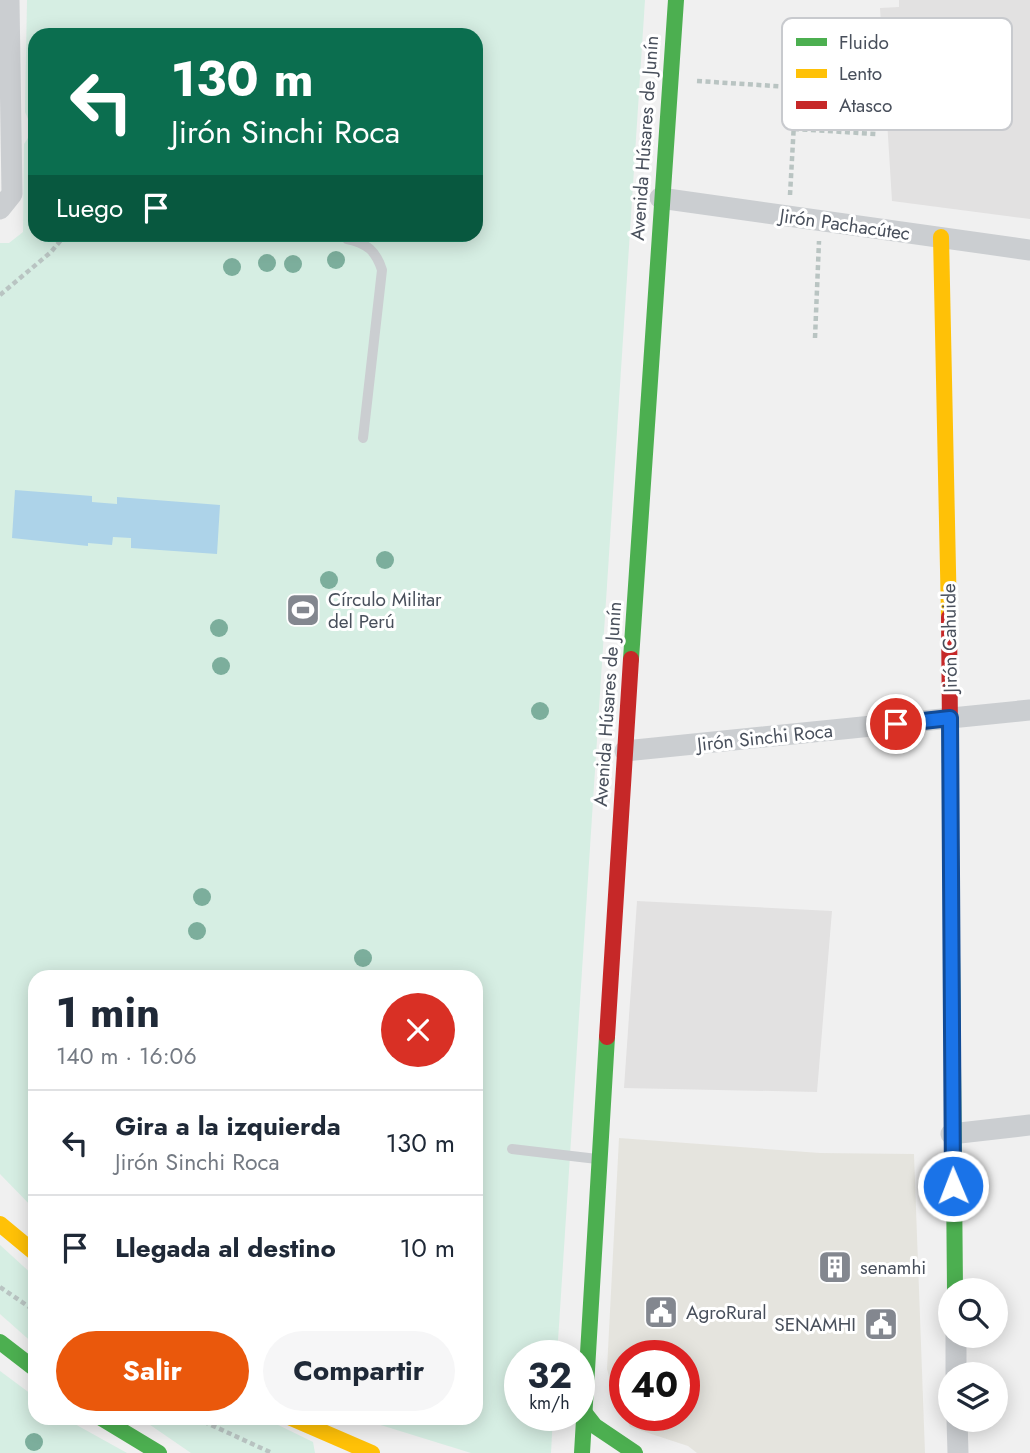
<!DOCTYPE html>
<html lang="es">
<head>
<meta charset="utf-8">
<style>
  body { margin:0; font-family:Jost,sans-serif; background:#f6f6f7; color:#1f2937; height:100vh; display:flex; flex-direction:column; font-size:26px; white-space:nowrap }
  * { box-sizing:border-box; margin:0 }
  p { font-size:23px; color:#747a83 }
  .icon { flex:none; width:38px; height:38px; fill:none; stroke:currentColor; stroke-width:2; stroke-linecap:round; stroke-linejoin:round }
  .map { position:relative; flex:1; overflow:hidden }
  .drawer { position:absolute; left:28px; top:970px; width:455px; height:455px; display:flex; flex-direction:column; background:#fff; border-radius:21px; box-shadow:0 4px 18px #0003 }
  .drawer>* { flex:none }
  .hud { position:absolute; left:28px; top:28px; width:455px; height:214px; border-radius:21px; box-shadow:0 4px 18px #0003; background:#0b6e4f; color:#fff; overflow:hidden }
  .tools { position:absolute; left:938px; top:1278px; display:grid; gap:14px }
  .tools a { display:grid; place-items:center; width:70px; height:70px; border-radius:50%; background:#fff; box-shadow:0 4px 18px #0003; font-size:35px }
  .speed { position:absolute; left:504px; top:1340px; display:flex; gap:14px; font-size:35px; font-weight:700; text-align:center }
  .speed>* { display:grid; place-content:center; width:91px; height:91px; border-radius:50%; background:#fff; box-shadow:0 4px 18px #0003; line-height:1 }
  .speed small { font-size:18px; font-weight:400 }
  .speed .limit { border:10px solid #d22; background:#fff; color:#111 }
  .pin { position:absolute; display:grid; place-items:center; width:60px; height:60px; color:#fff; margin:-30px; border:4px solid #fff; border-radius:50%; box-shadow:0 2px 7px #0007 }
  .me { position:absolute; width:77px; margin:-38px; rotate:359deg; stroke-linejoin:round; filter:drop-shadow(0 0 5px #0008) }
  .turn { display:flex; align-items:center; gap:24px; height:147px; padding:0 28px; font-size:32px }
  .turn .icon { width:91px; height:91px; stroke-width:2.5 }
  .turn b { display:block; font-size:49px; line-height:60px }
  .then { display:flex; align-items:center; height:66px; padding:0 28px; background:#0003; gap:14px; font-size:26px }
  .round { display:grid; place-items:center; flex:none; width:74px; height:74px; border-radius:37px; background:#f6f6f7 }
  .head { display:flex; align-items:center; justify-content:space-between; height:119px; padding:0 28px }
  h1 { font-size:42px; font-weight:700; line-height:52px }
  .cta { display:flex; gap:14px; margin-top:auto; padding:14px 28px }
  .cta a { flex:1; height:80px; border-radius:42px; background:#ea580c; color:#fff; font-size:28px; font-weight:700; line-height:80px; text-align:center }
  .cta a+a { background:#f6f6f7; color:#1f2937 }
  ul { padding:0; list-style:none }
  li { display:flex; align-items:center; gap:21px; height:105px; padding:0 28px; border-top:2px solid #e0e1e3 }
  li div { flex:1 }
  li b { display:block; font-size:26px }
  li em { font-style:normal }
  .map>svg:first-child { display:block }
  .commercial { fill:#e5e4de; fill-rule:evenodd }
  .education { fill:#e2e1e1 }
  .green { fill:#d6eee3; fill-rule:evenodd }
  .water { fill:#add3e9 }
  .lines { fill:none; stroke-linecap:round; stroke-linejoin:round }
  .path { stroke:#b9c4c2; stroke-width:4.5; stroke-dasharray:5 3.5; stroke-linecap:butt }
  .lane { stroke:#cbced1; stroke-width:10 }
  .street { stroke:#cbced1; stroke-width:21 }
  .fast { stroke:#4caf50; stroke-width:16 }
  .slow { stroke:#ffc107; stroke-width:16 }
  .jam { stroke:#c62828; stroke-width:16 }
  .tree { fill:#7cae9c }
  .route-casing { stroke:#114b97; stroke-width:18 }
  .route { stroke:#1a73e8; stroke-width:12 }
  .labels { text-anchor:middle; stroke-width:6; stroke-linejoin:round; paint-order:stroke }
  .street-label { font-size:19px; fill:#484f5b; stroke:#fff }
  .poi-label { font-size:19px; fill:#484f5b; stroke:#fff; text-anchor:start }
  .key { fill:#fff; stroke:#c8cace; stroke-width:2 }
  .key-label { font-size:19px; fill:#484f5b }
</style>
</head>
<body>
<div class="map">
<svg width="1030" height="1453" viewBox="0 0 1030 1453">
  <rect width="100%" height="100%" fill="#f0f0f0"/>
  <path class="commercial" d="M619,1138L820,1153L914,1154L925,1453H697L688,1446L630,1427L613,1392L607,1369ZM625,1356H684V1416H625Z"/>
  <g class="education">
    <path d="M899,0H1030V219L892,201L880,8L899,7Z"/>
    <path d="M637,901L832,911L817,1092L624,1088Z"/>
  </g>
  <g class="green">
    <path d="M27,0H645L557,1356H520V1416H553L551,1453H471L358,1418H476V976H35V1210L0,1174V243H9L23,232L24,144L33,130L25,112ZM35,35H476V234H35Z"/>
    <path d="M0,1245L35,1277V1345L0,1314Z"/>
    <path d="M0,1371L35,1397V1418H64L127,1453H0Z"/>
    <path d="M140,1418H264L313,1442L315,1453H191Z"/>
  </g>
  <path class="water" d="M15,490L92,496V502L117,504V497L220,505L217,554L131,548V538L113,537L112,545L88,543V546L12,538Z"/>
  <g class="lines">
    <g class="path">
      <path d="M697,81L868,92"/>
      <path d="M794,129L876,134"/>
      <path d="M790,195L796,87"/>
      <path d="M0,295L51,252L66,234"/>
      <path d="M815,338L819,241"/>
      <path d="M0,1287L35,1311"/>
      <path d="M196,1418L272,1453"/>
    </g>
    <g class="lane">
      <path d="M347,239C367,243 376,251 382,270L363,438"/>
      <path d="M512,1149L597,1159"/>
    </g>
    <g class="street">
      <path d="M660,198L1030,250"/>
      <path d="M0,209L12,194L9,0"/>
      <path d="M625,751L1030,710"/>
      <path d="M951,1134L1030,1125"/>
      <path d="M956,1335V1374"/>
      <path d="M957,1419L958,1453"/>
    </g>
    <g class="fast">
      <path d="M631,659L676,0"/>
      <path d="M951,842L955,1290"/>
      <path d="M0,1342L35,1369"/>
      <path d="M584,1412L595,1426L635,1453"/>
      <path d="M101,1418L159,1453"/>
      <path d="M582,1453L607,1037"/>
    </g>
    <g class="slow">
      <path d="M941,237L949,617"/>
      <path d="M0,1224L35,1253"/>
      <path d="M291,1418L372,1453"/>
    </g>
    <g class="jam">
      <path d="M949,617L951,842"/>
      <path d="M607,1037L631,659"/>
    </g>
  </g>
  <g class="tree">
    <circle cx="336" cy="260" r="9"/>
    <circle cx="267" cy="263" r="9"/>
    <circle cx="293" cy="264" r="9"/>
    <circle cx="232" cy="267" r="9"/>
    <circle cx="385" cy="560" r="9"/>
    <circle cx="329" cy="580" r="9"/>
    <circle cx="219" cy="628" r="9"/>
    <circle cx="221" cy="666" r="9"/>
    <circle cx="540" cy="711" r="9"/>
    <circle cx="202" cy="897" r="9"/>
    <circle cx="197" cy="931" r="9"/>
    <circle cx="363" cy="958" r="9"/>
    <circle cx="34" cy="1442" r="9"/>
  </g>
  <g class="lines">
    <g class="route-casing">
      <path id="route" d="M896,724L950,718L953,1186"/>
    </g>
    <use href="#route" class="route"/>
  </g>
  <defs>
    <g id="stadium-square" transform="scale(1.75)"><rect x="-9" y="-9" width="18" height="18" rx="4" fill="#83878f" stroke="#fff"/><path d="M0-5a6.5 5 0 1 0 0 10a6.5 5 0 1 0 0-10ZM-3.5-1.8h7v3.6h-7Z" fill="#fff"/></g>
    <g id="building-square" transform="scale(1.75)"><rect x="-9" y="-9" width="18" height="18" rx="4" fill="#83878f" stroke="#fff"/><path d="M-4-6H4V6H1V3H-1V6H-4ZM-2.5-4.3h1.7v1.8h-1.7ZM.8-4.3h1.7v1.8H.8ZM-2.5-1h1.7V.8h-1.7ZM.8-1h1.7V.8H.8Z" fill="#fff"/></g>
    <g id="civic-square" transform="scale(1.75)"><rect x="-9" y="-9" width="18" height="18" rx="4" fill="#83878f" stroke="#fff"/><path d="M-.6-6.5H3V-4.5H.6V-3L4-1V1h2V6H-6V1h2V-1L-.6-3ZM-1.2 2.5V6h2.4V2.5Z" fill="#fff"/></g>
  </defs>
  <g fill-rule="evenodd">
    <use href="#stadium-square" x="303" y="610"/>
    <use href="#building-square" x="835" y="1267"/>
    <use href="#civic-square" x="661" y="1312"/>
    <use href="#civic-square" x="881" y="1324"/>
  </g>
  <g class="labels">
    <g class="street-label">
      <text transform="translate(644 138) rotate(-86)" y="7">Avenida Húsares de Junín</text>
      <text transform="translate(845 224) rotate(8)" y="7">Jirón Pachacútec</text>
      <text transform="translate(949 638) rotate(-91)" y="7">Jirón Cahuide</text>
      <text transform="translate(607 704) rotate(-86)" y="7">Avenida Húsares de Junín</text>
      <text transform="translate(765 737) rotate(-6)" y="7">Jirón Sinchi Roca</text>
    </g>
    <g class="poi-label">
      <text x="328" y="606">Círculo Militar<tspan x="328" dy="22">del Perú</tspan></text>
      <text x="860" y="1274">senamhi</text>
      <text x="686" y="1319">AgroRural</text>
      <text x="856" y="1331" text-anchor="end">SENAMHI</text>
    </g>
  </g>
  <rect x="782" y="18" width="230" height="112" rx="10" class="key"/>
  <rect x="796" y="38" width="31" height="8" fill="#4caf50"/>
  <rect x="796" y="69" width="31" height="9" fill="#ffc107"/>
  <rect x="796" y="101" width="31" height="8" fill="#c62828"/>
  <g class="key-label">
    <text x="839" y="49">Fluido</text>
    <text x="839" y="80">Lento</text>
    <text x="839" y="112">Atasco</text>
  </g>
</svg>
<div class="tools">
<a><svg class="icon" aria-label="search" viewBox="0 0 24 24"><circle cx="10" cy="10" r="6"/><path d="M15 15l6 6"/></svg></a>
<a><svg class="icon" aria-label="layers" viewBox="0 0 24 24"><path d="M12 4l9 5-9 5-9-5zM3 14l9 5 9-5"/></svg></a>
</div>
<div class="speed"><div>32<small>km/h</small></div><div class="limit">40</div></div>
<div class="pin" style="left:896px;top:724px;background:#d93025"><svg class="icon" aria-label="arrive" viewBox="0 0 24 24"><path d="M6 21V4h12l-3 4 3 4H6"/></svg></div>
<svg class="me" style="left:953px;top:1186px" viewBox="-20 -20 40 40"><circle r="17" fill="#1a73e8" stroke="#fff" stroke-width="3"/><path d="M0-11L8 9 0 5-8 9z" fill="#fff"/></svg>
<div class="hud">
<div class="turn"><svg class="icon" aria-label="left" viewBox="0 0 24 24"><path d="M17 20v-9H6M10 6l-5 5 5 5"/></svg><div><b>130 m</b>Jirón Sinchi Roca</div></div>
<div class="then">Luego<svg class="icon" aria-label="arrive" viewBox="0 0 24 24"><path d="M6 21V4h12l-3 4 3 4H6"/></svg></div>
</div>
<section class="drawer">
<div class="head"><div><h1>1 min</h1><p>140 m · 16:06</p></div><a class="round" style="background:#d93025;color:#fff"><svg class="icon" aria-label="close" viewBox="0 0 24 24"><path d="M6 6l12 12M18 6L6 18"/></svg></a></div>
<ul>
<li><svg class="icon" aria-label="left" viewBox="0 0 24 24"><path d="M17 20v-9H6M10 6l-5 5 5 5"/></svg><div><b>Gira a la izquierda</b><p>Jirón Sinchi Roca</p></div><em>130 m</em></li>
<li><svg class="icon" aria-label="arrive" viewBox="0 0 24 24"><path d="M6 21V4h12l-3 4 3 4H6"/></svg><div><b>Llegada al destino</b></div><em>10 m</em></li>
</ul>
<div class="cta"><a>Salir</a><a>Compartir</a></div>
</section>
</div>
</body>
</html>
